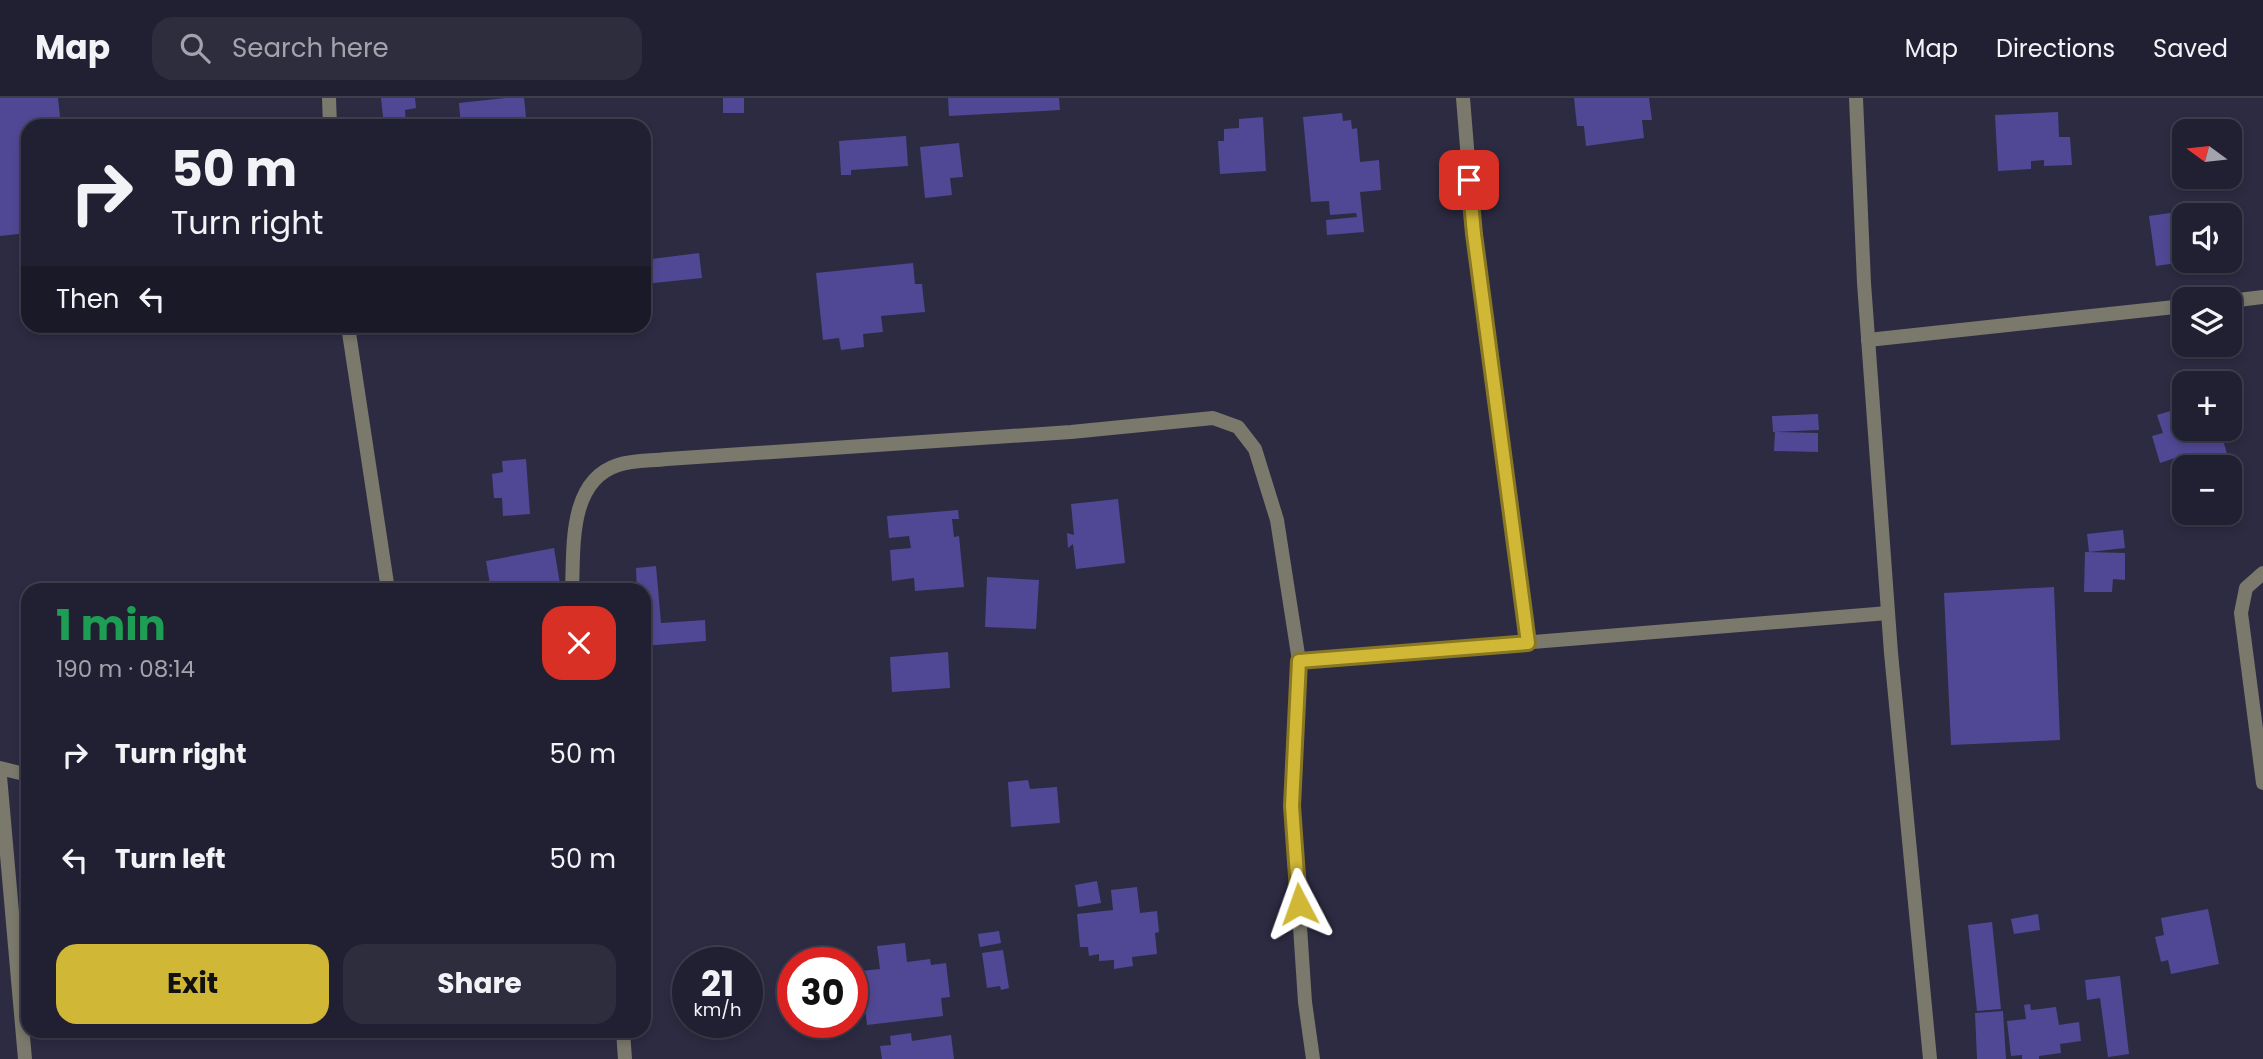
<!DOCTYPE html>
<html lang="en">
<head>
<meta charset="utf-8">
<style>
  body { margin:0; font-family:Poppins,sans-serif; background:#2d2d3e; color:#f1f3f6; height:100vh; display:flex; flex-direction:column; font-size:26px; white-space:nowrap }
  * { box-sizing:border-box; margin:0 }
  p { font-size:23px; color:#a2a3ac }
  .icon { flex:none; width:38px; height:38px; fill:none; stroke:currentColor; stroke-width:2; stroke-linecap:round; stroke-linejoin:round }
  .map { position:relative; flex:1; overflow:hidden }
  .panel { position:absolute; left:21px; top:485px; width:630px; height:455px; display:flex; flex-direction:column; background:#212032; border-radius:21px; box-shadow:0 4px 10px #0003,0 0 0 2px #3e3e4d }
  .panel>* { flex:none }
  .hud { position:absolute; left:21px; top:21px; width:630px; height:214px; border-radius:21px; box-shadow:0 4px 10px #0003,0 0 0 2px #3e3e4d; background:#212032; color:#f1f3f6; overflow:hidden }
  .needle { width:46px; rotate:285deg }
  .controls { position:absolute; left:2172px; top:21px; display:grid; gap:14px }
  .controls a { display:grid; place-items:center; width:70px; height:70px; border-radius:14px; background:#212032; box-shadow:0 4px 10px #0003,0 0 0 2px #3e3e4d; font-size:35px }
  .speed { position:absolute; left:672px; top:849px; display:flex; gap:14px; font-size:35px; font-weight:700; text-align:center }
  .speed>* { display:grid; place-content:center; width:91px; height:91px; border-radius:50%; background:#212032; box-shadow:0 4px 10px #0003,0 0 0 2px #3e3e4d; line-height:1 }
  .speed small { font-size:18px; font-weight:400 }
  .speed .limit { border:10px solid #d22; background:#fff; color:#111 }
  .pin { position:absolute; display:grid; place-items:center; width:60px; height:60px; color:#fff; margin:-30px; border-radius:14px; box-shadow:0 4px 10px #0006 }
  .me { position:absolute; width:77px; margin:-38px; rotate:356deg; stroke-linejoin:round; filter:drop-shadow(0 0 5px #0008) }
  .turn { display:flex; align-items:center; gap:24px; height:147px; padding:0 35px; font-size:32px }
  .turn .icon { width:91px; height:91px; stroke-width:2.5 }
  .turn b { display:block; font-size:49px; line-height:60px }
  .then { display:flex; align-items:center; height:66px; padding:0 35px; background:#0003; gap:14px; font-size:26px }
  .round { display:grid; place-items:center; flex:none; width:74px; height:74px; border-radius:21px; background:#2d2d3e }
  .summary { display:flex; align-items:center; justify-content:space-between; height:119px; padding:0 35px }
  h1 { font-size:42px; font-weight:700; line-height:52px; color:#1e9e55 }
  .button { display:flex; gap:14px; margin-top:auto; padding:14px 35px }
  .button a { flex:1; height:80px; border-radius:21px; background:#d1b736; color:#111; font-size:28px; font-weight:700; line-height:80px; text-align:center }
  .button a+a { background:#2d2d3e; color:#f1f3f6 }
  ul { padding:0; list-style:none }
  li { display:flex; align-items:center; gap:21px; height:105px; padding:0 35px }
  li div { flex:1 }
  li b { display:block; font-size:26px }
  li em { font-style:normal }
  header { display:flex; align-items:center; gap:42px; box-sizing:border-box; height:98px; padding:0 35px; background:#212032; border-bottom:2px solid #3e3e4d }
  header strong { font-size:33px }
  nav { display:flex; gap:38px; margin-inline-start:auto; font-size:24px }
  .search { width:490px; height:63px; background:#2d2d3e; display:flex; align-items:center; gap:18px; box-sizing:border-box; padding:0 24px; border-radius:21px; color:#a2a3ac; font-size:26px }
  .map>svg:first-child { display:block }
  .building { fill:#504894 }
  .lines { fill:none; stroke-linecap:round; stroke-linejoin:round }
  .street { stroke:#7b786c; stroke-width:14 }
  .route-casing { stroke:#887723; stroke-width:18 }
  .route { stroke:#d1b736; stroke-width:12 }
</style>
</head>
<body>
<header>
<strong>Map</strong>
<div class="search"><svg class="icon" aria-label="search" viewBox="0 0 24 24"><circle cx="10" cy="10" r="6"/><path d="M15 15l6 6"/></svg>Search here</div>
<nav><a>Map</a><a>Directions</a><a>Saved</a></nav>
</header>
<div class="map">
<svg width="2263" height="961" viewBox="0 0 2263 961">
  <rect width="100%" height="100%" fill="#2c2b42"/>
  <g class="building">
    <path d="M0,0H58L61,28H28V135L0,138Z"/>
    <path d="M381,0H415L416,10L405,12L406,28H384Z"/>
    <path d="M505,0H524L527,28H461L459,5Z"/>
    <rect x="723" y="0" width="21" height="15"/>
    <path d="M948,0H1059L1060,12L949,18Z"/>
    <path d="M1574,0H1649L1652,22H1642L1644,40L1586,48L1584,28H1577Z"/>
    <path d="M2058,14L2059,39H2070L2072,67L2044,68V62L2031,63V71L1998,73L1995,17Z"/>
    <path d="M1342,15L1343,23L1351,22L1352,31L1357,30L1360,64L1379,62L1381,92L1360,94L1364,134L1327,137L1326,122L1357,119L1356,115L1330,117L1329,103L1311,104L1303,19Z"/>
    <path d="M1263,19L1266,73L1220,76L1218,43H1224V31L1239,30V21Z"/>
    <path d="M906,38L908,68L851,72V77H841L839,43Z"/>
    <path d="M959,45L963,79L950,80L952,97L925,100L920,49Z"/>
    <path d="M2191,112L2192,117H2184V164L2156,168L2149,118Z"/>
    <path d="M2238,135L2241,154L2230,156V136Z"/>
    <path d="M699,155L702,180L644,186V162Z"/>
    <path d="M913,165L915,186H922L925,214L881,218L883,234L863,236L864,249L841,252L839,240L823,242L816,175Z"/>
    <path d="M2184,309V331H2220L2227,356L2204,363L2205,367L2199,369H2185L2181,358L2160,365L2152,338L2163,335L2157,317Z"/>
    <path d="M1818,316L1819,332L1773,334L1772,318Z"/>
    <path d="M1775,334L1818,335V354L1774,353Z"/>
    <path d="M526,361L530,416L503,418L502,400H494L492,376L503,374L502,363Z"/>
    <path d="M1118,401L1125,465L1076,471L1073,446L1068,450L1067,435L1074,437L1071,406Z"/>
    <path d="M958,412L959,421H952L954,439L959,438L964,489L915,493L914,480L892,483L890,452L911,450L909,438L889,440L887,418Z"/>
    <path d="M2123,432L2125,450L2089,454L2087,436Z"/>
    <path d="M554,450L561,492H491L486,463Z"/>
    <path d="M2085,454L2125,455V482L2113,481L2112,494H2084Z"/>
    <path d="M656,468L661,525L705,522L706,543L644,548V492H637L636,470Z"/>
    <path d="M987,479L1039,482L1036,531L985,529Z"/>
    <path d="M2054,489L2060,642L1951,647L1944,495Z"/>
    <path d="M948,554L950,590L892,594L890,559Z"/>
    <path d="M1028,682L1030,691L1057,689L1060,725L1011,729L1008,684Z"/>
    <path d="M1097,783L1101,805L1078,809L1075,787Z"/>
    <path d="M1137,789L1140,815L1157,813L1159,834L1155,835L1157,856L1132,859L1133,868L1114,871V862L1099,863V856L1089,858L1088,849H1080L1077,816L1113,812L1111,792Z"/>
    <path d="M2208,811L2219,866L2171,876L2168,862L2161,864L2155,839L2164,837L2161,820Z"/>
    <path d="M2038,816L2040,832L2014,836L2011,821Z"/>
    <path d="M1992,824L2001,911L1977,913L1968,827Z"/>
    <path d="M999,833L1001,845L980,849L978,836Z"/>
    <path d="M905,845L907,864L930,861L931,867L946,865L950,899L941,900L943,918L867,927L861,873L880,871L877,848Z"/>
    <path d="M1003,852L1009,890L1001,892L1000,888L987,890L982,855Z"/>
    <path d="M2120,878L2129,956L2108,959L2100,900L2087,902L2085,882Z"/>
    <path d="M2030,906L2031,912L2056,909L2059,927L2079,924L2081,943L2060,946L2061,955L2039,958V961H2022V957L2011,958L2007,923L2026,921L2024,907Z"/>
    <path d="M2003,913L2006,961H1977L1975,915Z"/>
    <path d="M911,935L912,943L951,937L954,961H882L880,948L891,947L890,938Z"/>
  </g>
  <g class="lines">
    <g class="street">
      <path d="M329,0L330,28"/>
      <path d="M1463,0L1474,136L1528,545"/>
      <path d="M1856,0L1864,185L1891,555L1930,961"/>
      <path d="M2230,203L2263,199"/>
      <path d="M348,228L388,492"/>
      <path d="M1868,242L2184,208"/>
      <path d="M2263,475L2246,490L2241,515L2263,685"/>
      <path d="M572,492C574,450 568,383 618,367C633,362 651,363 667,361L1071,334L1213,320L1238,329L1255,351L1277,422L1299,563L1292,708L1305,904L1313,961"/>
      <path d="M1299,563L1888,515"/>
      <path d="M0,670L28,677"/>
      <path d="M0,678L25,961"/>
      <path d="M623,933L625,961"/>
    </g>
  </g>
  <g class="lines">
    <g class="route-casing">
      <path id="route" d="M1299,806L1292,708L1299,563L1528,545L1474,136L1469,82"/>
    </g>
    <use href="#route" class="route"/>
  </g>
</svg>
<div class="controls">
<a><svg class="needle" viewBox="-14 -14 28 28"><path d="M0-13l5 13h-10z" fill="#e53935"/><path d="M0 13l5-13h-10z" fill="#a2a3ac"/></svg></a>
<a><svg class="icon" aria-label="sound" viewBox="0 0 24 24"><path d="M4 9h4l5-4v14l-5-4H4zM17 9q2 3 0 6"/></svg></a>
<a><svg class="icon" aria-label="layers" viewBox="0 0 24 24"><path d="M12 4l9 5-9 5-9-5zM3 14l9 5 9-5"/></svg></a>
<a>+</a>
<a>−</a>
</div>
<div class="speed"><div>21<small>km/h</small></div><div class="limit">30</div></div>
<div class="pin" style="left:1469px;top:82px;background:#d93025"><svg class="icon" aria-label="arrive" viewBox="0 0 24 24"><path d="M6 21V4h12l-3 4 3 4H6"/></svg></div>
<svg class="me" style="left:1299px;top:806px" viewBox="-20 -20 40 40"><path d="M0-17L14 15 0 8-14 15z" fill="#d1b736" stroke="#fff" stroke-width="4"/></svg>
<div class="hud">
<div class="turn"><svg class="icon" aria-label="right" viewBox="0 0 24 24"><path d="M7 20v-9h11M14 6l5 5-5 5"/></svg><div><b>50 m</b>Turn right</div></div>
<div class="then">Then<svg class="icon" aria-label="left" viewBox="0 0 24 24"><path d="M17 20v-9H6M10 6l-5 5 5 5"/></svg></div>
</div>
<section class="panel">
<div class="summary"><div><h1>1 min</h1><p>190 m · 08:14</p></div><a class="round" style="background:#d93025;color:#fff"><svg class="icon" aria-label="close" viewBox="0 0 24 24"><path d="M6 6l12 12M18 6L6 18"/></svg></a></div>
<ul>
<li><svg class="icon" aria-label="right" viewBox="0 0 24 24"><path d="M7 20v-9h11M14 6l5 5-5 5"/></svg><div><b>Turn right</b></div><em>50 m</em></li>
<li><svg class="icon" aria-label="left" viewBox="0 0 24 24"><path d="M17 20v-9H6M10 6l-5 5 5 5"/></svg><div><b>Turn left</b></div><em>50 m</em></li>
</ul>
<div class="button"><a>Exit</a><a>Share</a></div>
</section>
</div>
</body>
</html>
